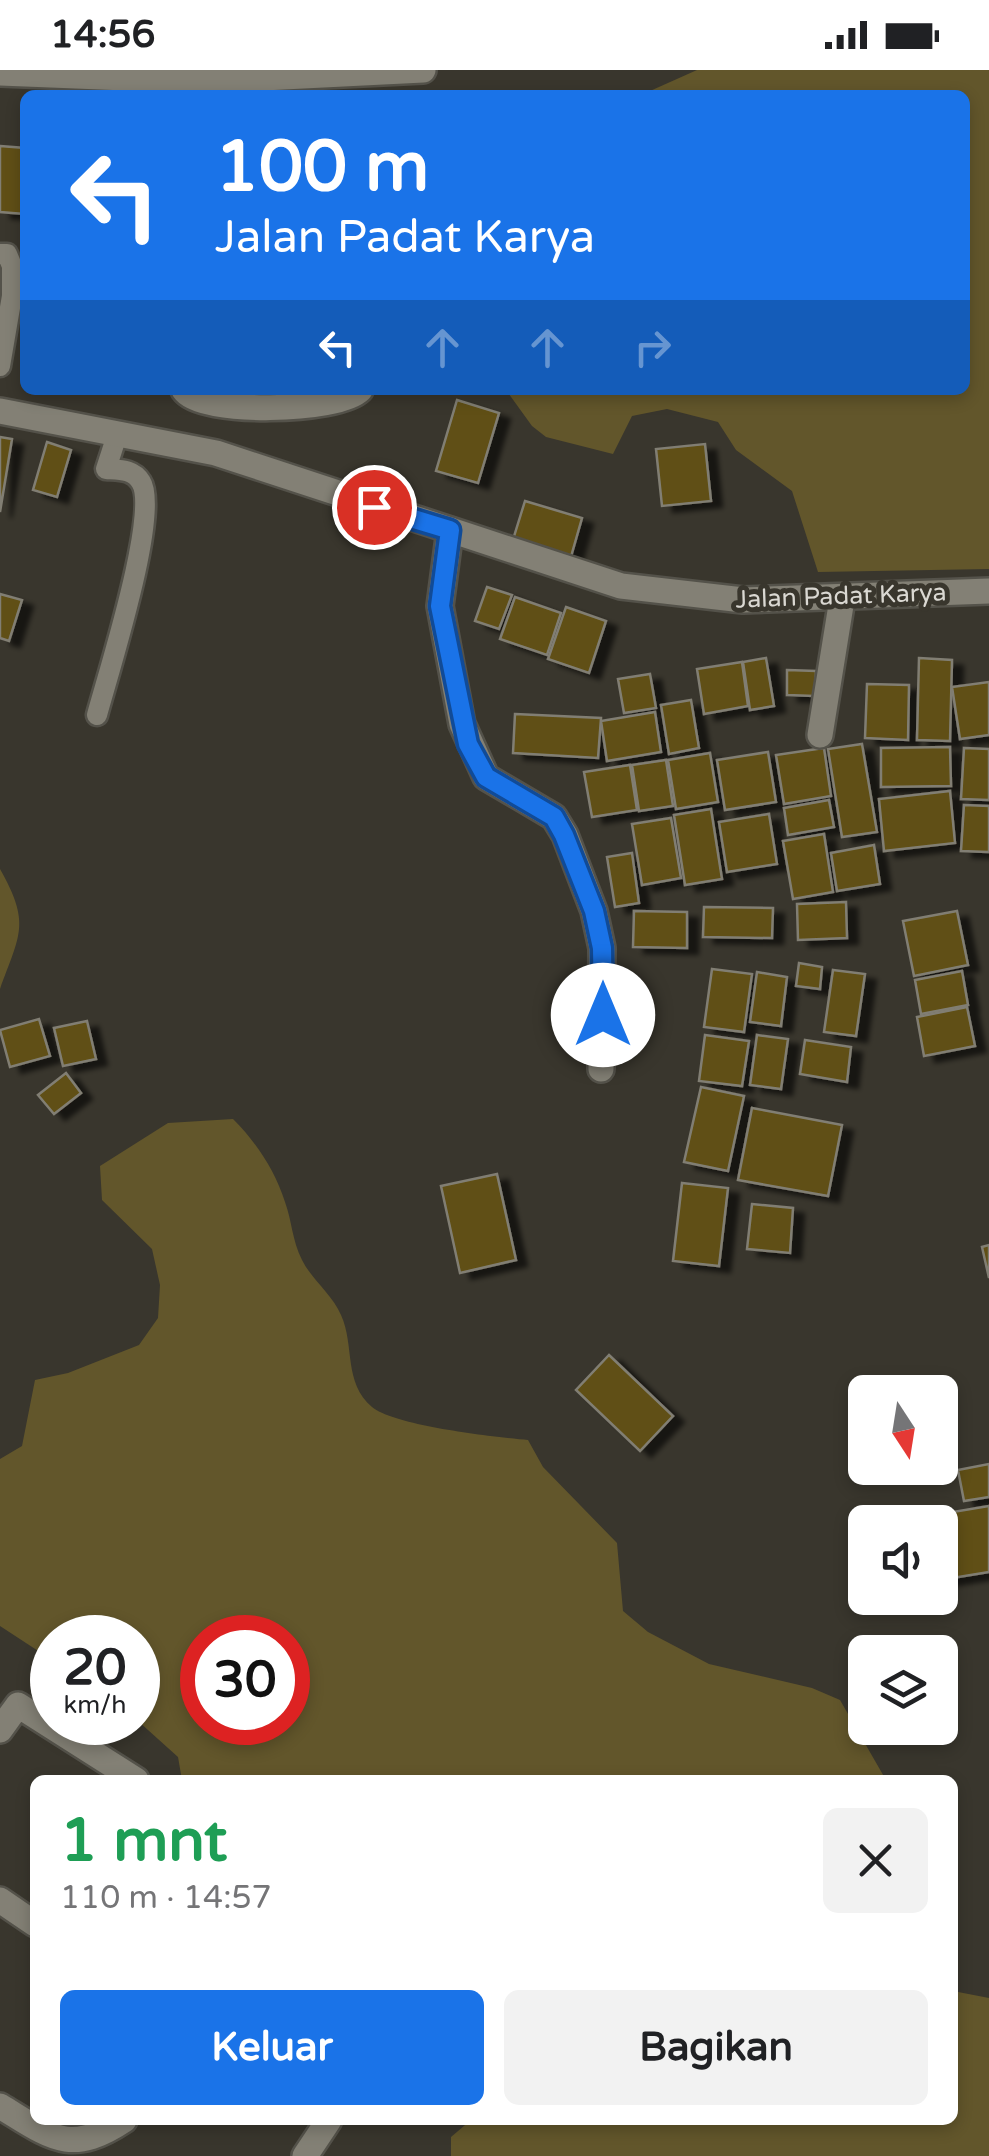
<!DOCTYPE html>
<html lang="id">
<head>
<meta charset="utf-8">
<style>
  body { margin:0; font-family:"Varela Round",sans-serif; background:#f2f2f2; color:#202124; height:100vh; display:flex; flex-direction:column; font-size:38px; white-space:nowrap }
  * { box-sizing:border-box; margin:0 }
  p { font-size:32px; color:#757577 }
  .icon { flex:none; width:55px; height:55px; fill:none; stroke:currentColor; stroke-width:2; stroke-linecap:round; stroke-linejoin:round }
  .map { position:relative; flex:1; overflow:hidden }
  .side { position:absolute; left:30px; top:1705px; width:928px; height:350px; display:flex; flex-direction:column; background:#fff; border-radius:15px; box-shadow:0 5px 15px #0003 }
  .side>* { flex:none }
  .banner { position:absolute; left:20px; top:20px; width:950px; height:305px; border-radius:15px; box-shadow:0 5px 15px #0003; background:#1a73e8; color:#fff; overflow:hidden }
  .needle { width:65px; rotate:168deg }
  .controls { position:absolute; left:848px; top:1305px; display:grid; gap:20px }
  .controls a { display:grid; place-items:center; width:110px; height:110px; border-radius:15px; background:#fff; box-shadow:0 5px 15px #0003; font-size:50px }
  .speed { position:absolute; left:30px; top:1545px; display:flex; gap:20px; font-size:50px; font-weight:700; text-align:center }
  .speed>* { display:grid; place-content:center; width:130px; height:130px; border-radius:50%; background:#fff; box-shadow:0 5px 15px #0003; line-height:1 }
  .speed small { font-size:25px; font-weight:400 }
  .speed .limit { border:15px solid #d22; background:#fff; color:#111 }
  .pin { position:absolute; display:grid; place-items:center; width:85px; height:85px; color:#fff; margin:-42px; border:5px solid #fff; border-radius:50%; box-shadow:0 2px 10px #0007 }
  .me { position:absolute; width:110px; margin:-55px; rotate:0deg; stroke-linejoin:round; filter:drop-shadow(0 0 8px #0008) }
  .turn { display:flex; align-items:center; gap:35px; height:210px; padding:0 30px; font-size:45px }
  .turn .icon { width:130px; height:130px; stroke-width:2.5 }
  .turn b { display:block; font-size:70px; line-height:85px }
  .lanes { display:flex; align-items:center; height:95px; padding:0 30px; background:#0003; justify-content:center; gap:50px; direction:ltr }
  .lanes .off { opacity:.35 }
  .round { display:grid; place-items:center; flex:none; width:105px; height:105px; border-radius:15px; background:#f2f2f2 }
  .summary { display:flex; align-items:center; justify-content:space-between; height:170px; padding:0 30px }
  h1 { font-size:60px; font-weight:700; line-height:75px; color:#1e9e55 }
  .button { display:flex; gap:20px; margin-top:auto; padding:20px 30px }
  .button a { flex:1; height:115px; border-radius:15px; background:#1a73e8; color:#fff; font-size:40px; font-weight:700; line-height:115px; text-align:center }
  .button a+a { background:#f2f2f2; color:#202124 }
  .status { display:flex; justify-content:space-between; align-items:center; height:70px; padding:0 50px; background:#fff; direction:ltr }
  .status svg { height:28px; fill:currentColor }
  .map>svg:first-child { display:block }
  .green { fill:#62562b; fill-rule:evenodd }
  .building { fill:#604f12; stroke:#817e73; stroke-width:2.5; filter:url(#shadow) }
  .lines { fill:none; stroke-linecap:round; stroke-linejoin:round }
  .service-casing { stroke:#54524a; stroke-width:25 }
  .minor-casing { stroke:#54524a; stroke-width:30 }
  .service { stroke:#838075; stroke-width:20 }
  .minor { stroke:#838075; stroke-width:25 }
  .route-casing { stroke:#114b97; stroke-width:25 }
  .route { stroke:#1a73e8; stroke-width:18 }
  .labels { text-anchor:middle; stroke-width:10; stroke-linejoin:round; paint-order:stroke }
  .street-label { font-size:25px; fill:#dad8d2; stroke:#39362d }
</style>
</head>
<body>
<div class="status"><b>14:56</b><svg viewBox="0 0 49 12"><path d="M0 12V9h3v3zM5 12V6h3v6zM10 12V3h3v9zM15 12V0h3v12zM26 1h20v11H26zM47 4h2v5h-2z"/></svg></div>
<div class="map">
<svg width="989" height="2086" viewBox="0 0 989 2086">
  <defs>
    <filter id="shadow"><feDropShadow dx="11" dy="6" stdDeviation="2.5" flood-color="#0009"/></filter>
  </defs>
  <rect width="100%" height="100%" fill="#39362d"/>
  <g class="green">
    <path d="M697,0H989V499L818,502L792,421L736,380L718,352L667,339L632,346L613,384L546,367L532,356L506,320H965V25H612L650,21Z"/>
    <path d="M0,799C31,854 20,864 0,919Z"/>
    <path d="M233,1049C256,1072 275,1100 285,1132C292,1151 292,1170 302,1190C312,1210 332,1224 341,1245C355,1276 343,1312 372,1337C395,1356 495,1367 528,1370L543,1397L617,1473L623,1541L648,1562L709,1594L812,1618L840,1630L886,1710H182L178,1687L138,1651V1568H52V1590L0,1556V1389L22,1376L35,1310L68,1303L139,1275L158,1248L160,1215L152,1179L102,1130L100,1096L168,1053ZM202,1568H288V1652H202Z"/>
    <path d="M953,1921L989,1928V2086H451V2067L471,2050H952Z"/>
  </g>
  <g class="building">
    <path d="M0,76L25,78V144L0,142Z"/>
    <path d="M457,330L499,343L478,413L436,401Z"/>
    <path d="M0,367L12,369L0,442Z"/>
    <path d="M47,372L71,380L57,427L33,420Z"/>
    <path d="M705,374L711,431L662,436L656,379Z"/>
    <path d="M525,431L582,448L570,490L512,473Z"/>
    <path d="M487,517L512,525L499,559L475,551Z"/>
    <path d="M0,524L22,530L9,571L0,568Z"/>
    <path d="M515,527L561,543L547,585L500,569Z"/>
    <path d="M566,537L606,551L589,603L548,589Z"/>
    <path d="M766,588L774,636L750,640L743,592Z"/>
    <path d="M919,588L952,590L950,671L917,670Z"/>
    <path d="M742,592L748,636L704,644L697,599Z"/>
    <path d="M787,600L816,601L815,626L787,625Z"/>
    <path d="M650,604L656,638L624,643L618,609Z"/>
    <path d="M989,612V665L960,669L952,617Z"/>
    <path d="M867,614L909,615L908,670L865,668Z"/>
    <path d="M691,630L699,678L669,684L661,635Z"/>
    <path d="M655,642L661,682L607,691L601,651Z"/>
    <path d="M515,644L601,648L598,688L513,683Z"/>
    <path d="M862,674L877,762L842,767L828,679Z"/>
    <path d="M950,677L951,716L881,717V678Z"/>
    <path d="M824,678L831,726L784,734L776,685Z"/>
    <path d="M964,678L989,679V730L961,729Z"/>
    <path d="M768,682L776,732L725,740L717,690Z"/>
    <path d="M710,683L718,732L676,739L668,690Z"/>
    <path d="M666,690L673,736L639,741L632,695Z"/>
    <path d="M630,695L637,740L592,747L584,702Z"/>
    <path d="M950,721L955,773L884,781L879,729Z"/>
    <path d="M829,730L834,757L788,765L784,738Z"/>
    <path d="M964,735L989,736V782L961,781Z"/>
    <path d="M711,739L722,809L685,815L674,745Z"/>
    <path d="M769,744L777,794L727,802L719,752Z"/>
    <path d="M671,748L681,808L642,815L632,754Z"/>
    <path d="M824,764L833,822L793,829L783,771Z"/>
    <path d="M874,775L880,814L837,821L831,783Z"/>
    <path d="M632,783L639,833L615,837L607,787Z"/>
    <path d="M846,832L847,868L798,870L797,834Z"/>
    <path d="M704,837L773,838L772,868L703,867Z"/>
    <path d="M634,841L687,842V878L633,877Z"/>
    <path d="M957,841L968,895L914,906L903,851Z"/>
    <path d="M799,893L822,897L820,919L796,916Z"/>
    <path d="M712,899L752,904L744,962L704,957Z"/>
    <path d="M833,900L865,904L856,966L824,962Z"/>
    <path d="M962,901L968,935L921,944L915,910Z"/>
    <path d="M757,902L787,907L781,956L750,952Z"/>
    <path d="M967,937L975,976L924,986L917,947Z"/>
    <path d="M39,949L50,986L10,997L0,960Z"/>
    <path d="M87,951L96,989L63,996L54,958Z"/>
    <path d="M705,965L749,971L742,1016L699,1011Z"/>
    <path d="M757,965L788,969L781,1019L750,1015Z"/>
    <path d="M805,970L851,977L847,1012L800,1004Z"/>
    <path d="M66,1003L81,1023L54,1044L38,1025Z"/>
    <path d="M701,1017L744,1026L728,1101L684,1092Z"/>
    <path d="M752,1038L842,1055L828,1126L738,1110Z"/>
    <path d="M497,1104L516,1190L460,1203L441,1116Z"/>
    <path d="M682,1113L728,1118L719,1196L673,1191Z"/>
    <path d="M752,1134L793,1138L790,1183L747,1179Z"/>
    <path d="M989,1175V1208L982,1177Z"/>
    <path d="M609,1285L673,1346L640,1381L576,1320Z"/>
    <path d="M989,1394V1427L964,1431L958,1400Z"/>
    <path d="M989,1436V1502L940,1510V1452H893Z"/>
  </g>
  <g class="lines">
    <g class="service-casing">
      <g id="service">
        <path d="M0,184H7L12,196V226L0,296"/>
        <path d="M97,645C108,604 160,441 141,412C133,399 120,400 106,399L118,362"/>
      </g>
    </g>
    <g class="minor-casing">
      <g id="minor">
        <path d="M0,3L201,11L423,0"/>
        <path d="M184,320C201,345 338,342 360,320"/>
        <path d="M0,341L216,383L621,516L743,530L989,521"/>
        <path d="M450,460L440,536L462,654L486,707L554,747L565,765L594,841L602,878L601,999"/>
        <path d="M820,665L842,529"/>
        <path d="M0,1660L18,1635L136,1710"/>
        <path d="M0,1830L35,1854"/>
        <path d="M0,2036C51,2067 70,2086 124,2050"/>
        <path d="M305,2086L329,2050"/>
      </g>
    </g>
    <use href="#service" class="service"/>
    <use href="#minor" class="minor"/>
  </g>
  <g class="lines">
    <g class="route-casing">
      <path id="route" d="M374,437L450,460L440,536L468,674L486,707L554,747L564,765L594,841L602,878L603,945"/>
    </g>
    <use href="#route" class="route"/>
  </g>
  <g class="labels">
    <g class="street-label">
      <text transform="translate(841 525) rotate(-2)" y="9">Jalan Padat Karya</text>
    </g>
  </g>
</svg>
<div class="controls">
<a><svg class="needle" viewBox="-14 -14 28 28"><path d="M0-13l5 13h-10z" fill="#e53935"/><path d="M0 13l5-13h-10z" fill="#757577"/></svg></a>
<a><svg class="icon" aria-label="sound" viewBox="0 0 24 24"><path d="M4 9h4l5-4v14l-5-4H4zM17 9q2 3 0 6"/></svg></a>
<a><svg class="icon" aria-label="layers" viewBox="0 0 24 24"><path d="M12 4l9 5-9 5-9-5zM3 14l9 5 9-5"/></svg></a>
</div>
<div class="speed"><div>20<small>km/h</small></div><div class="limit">30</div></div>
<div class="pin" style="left:374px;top:437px;background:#d93025"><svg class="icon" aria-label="arrive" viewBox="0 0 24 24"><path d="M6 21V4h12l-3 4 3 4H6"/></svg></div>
<svg class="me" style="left:603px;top:945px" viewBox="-20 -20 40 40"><circle r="19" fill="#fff"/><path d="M0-13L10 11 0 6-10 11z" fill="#1a73e8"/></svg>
<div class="banner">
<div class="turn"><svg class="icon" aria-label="left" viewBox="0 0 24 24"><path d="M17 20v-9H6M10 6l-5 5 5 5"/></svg><div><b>100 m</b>Jalan Padat Karya</div></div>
<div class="lanes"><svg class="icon" aria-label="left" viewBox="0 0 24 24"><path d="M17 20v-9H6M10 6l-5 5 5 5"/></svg><svg class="icon off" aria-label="ahead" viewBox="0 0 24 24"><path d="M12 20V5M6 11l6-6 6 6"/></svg><svg class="icon off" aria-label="ahead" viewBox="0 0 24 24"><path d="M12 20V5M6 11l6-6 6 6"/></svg><svg class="icon off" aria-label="right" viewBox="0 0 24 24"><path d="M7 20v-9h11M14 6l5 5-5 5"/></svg></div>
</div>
<section class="side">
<div class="summary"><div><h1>1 mnt</h1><p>110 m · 14:57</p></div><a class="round"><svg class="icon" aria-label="close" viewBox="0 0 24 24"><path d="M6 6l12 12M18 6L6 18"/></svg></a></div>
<div class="button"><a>Keluar</a><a>Bagikan</a></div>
</section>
</div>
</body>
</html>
